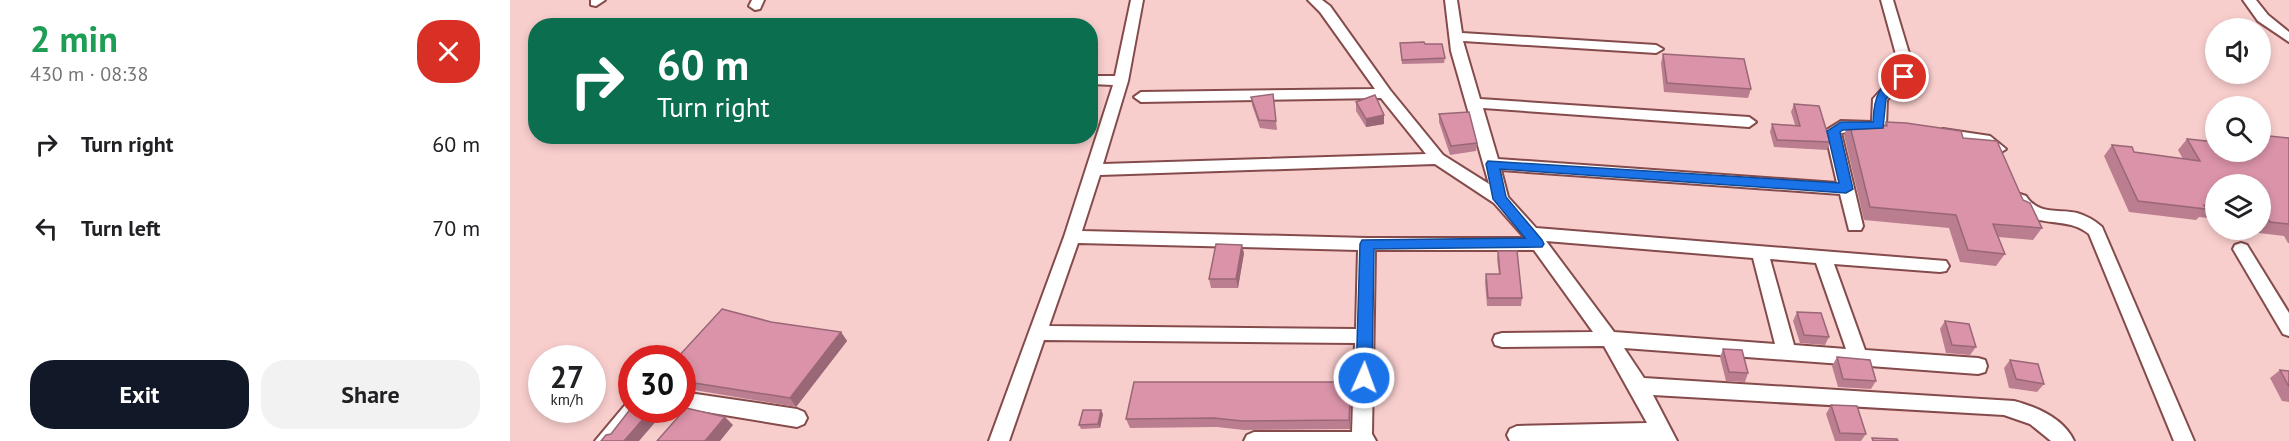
<!DOCTYPE html>
<html lang="en">
<head>
<meta charset="utf-8">
<style>
  body { margin:0; font-family:"PT Sans",sans-serif; background:#f2f2f2; color:#202124; height:100vh; display:flex; flex-direction:column; font-size:22px; white-space:nowrap }
  * { box-sizing:border-box; margin:0 }
  p { font-size:20px; color:#757577 }
  .icon { flex:none; width:33px; height:33px; fill:none; stroke:currentColor; stroke-width:2; stroke-linecap:round; stroke-linejoin:round }
  .map { position:relative; flex:1; overflow:hidden }
  .side { display:flex; flex-direction:column; background:#fff; width:510px }
  .side>* { flex:none }
  .hud { position:absolute; left:18px; top:18px; width:570px; height:126px; border-radius:24px; box-shadow:0 3px 9px #0003; background:#0b6e4f; color:#fff; overflow:hidden }
  .fabs { position:absolute; left:1695px; top:18px; display:grid; gap:12px }
  .fabs a { display:grid; place-items:center; width:66px; height:66px; border-radius:50%; background:#fff; box-shadow:0 3px 9px #0003; font-size:30px }
  .speed { position:absolute; left:18px; top:345px; display:flex; gap:12px; font-size:30px; font-weight:700; text-align:center }
  .speed>* { display:grid; place-content:center; width:78px; height:78px; border-radius:50%; background:#fff; box-shadow:0 3px 9px #0003; line-height:1 }
  .speed small { font-size:15px; font-weight:400 }
  .speed .limit { border:9px solid #d22; background:#fff; color:#111 }
  .pin { position:absolute; display:grid; place-items:center; width:51px; height:51px; color:#fff; margin:-26px; border:3px solid #fff; border-radius:50%; box-shadow:0 2px 6px #0007 }
  .me { position:absolute; width:66px; margin:-33px; rotate:2deg; stroke-linejoin:round; filter:drop-shadow(0 0 4px #0008) }
  .turn { display:flex; align-items:center; gap:21px; height:126px; padding:0 30px; font-size:27px }
  .turn .icon { width:78px; height:78px; stroke-width:2.5 }
  .turn b { display:block; font-size:42px; line-height:51px }
  .round { display:grid; place-items:center; flex:none; width:63px; height:63px; border-radius:24px; background:#f2f2f2 }
  .summary { display:flex; align-items:center; justify-content:space-between; height:102px; padding:0 30px }
  h1 { font-size:36px; font-weight:800; line-height:45px; color:#1e9e55 }
  .action { display:flex; gap:12px; margin-top:auto; padding:12px 30px }
  .action a { flex:1; height:69px; border-radius:24px; background:#111827; color:#fff; font-size:24px; font-weight:800; line-height:69px; text-align:center }
  .action a+a { background:#f2f2f2; color:#202124 }
  ul { padding:0; list-style:none }
  li { display:flex; align-items:center; gap:18px; height:84px; padding:0 30px }
  li div { flex:1 }
  li b { display:block; font-size:22px }
  li em { font-style:normal }
  main { display:flex; flex:1; min-height:0 }
  .map>svg:first-child { display:block }
  .lines { fill:none; stroke-linecap:round; stroke-linejoin:round }
  .minor-casing { stroke:#854b4b; stroke-width:4 }
  .minor { fill:#fff; fill-rule:evenodd }
  .wall { fill:#bb7e90 }
  .shaded-wall { fill:#996776 }
  .building { fill:#da93a8; stroke:#996776; stroke-width:1.5 }
  .route { fill:#1a73e8; stroke:#114b97; stroke-width:1.5 }
</style>
</head>
<body>
<main>
<section class="side">
<div class="summary"><div><h1>2 min</h1><p>430 m · 08:38</p></div><a class="round" style="background:#d93025;color:#fff"><svg class="icon" aria-label="close" viewBox="0 0 24 24"><path d="M6 6l12 12M18 6L6 18"/></svg></a></div>
<ul>
<li><svg class="icon" aria-label="right" viewBox="0 0 24 24"><path d="M7 20v-9h11M14 6l5 5-5 5"/></svg><div><b>Turn right</b></div><em>60 m</em></li>
<li><svg class="icon" aria-label="left" viewBox="0 0 24 24"><path d="M17 20v-9H6M10 6l-5 5 5 5"/></svg><div><b>Turn left</b></div><em>70 m</em></li>
</ul>
<div class="action"><a>Exit</a><a>Share</a></div>
</section>
<div class="map">
<svg width="1779" height="441" viewBox="0 0 1779 441">
  <rect width="100%" height="100%" fill="#f8cecd"/>
  <g class="lines">
    <g class="minor-casing">
      <g id="minor">
        <path d="M81,0H95L86,6L81,5Z"/>
        <path d="M242,0H254L250,9L245,10L239,6Z"/>
        <path d="M621,0H633L618,81L593,164L916,154L871,98L631,102L624,97L631,92L865,89L810,12L798,0H812L820,6L880,90L933,155L979,184L941,51L935,0H947L952,33L1146,45L1153,49L1146,53L953,41L970,99L1239,117L1246,122L1239,127L973,108L988,159L1327,183L1315,131L1331,121L1362,122L1363,99L1390,69L1371,0H1383L1404,70L1377,100L1376,125L1374,128L1331,133L1353,226L1351,230H1339L1330,194L991,170L998,197L1026,228L1436,261L1439,266L1436,271L1430,272L1324,264L1355,350L1468,358L1475,360L1477,366L1475,372L1468,374L1114,348L1134,378L1504,401C1527,407 1554,419 1564,441H1541L1520,424L1494,415L1143,395L1167,441H1000L997,435L1000,429L1007,426L1137,423L1094,346L992,347L985,345L983,340L985,335L992,333L1083,332L1024,250H865L862,434L866,441H734L737,435L744,432H842L845,343L534,340L499,441H479L554,237L603,85L580,84V76H605ZM925,164L984,203L1015,238H857L572,231L590,175ZM1036,241L1243,258L1265,344L1104,332ZM568,243L848,250L846,329L539,326ZM1260,259L1306,263L1336,349L1284,345Z"/>
        <path d="M1733,0H1746L1758,15L1779,32V42L1748,21Z"/>
        <path d="M1433,129L1480,136L1496,149L1488,154L1471,144L1428,137L1425,134L1428,131Z"/>
        <path d="M1510,194L1516,196C1528,215 1547,209 1567,213C1577,216 1584,220 1592,227L1684,441H1664L1579,234C1553,213 1522,233 1502,200L1504,196Z"/>
        <path d="M1731,243L1737,245L1779,313V336L1773,334L1723,249L1725,245Z"/>
        <path d="M172,392L287,409L294,412L297,418L294,424L287,427L172,408Z"/>
        <path d="M122,402V410H133L108,441H85L116,404Z"/>
      </g>
    </g>
    <use href="#minor" class="minor"/>
  </g>
  <g class="wall">
    <path d="M890,43L915,44L935,58L934,63L892,64Z"/>
    <path d="M1153,54L1241,89L1238,98L1154,92L1151,63Z"/>
    <path d="M763,94L767,130L750,128L742,105L741,97Z"/>
    <path d="M846,102L874,115V124L856,127L846,111Z"/>
    <path d="M1284,104L1320,142L1317,150L1264,147L1260,132L1262,124L1285,125L1281,112Z"/>
    <path d="M929,114L967,143L966,151L940,155L929,122Z"/>
    <path d="M1339,122L1374,125L1376,122L1453,138L1513,200L1532,228L1523,240L1488,237L1495,254L1486,266L1450,262L1439,228L1354,220L1334,135Z"/>
    <path d="M1779,138V243H1778L1774,236L1749,233L1747,230H1750V184H1706V219L1689,217L1686,220L1619,212L1594,156L1602,145L1624,152L1673,159L1668,150L1677,139L1706,152Z"/>
    <path d="M988,251L1012,298L1011,306H977L975,282L976,274H989L987,259Z"/>
    <path d="M734,253L728,288H701L699,279Z"/>
    <path d="M1287,312L1319,337L1315,345L1290,343L1283,321Z"/>
    <path d="M1435,321L1466,347L1460,355L1436,353L1430,329Z"/>
    <path d="M261,322L331,332L337,341L286,407L172,388V358Z"/>
    <path d="M1213,349L1238,373L1235,382L1216,381L1210,357Z"/>
    <path d="M1327,357L1366,381L1361,389L1328,387L1322,366Z"/>
    <path d="M1500,360L1534,384L1527,392L1499,388L1494,368Z"/>
    <path d="M1770,370L1779,371V402L1772,401L1760,378Z"/>
    <path d="M841,382L840,429L734,430L707,427L620,428L616,419Z"/>
    <path d="M1321,405L1356,434L1351,441H1325L1316,414Z"/>
    <path d="M593,414L590,428L571,429L569,425Z"/>
  </g>
  <g class="shaded-wall">
    <path d="M584,78L586,87L580,98V85Z"/>
    <path d="M874,115V124L856,127V119Z"/>
    <path d="M732,245L734,253L728,288L726,279Z"/>
    <path d="M331,332L337,341L286,407L280,398Z"/>
    <path d="M841,382V391L840,429L839,420Z"/>
    <path d="M141,410H154L155,411L129,441H114Z"/>
    <path d="M591,410L593,414L590,428L588,424Z"/>
    <path d="M215,417L223,425L210,441H195Z"/>
  </g>
  <g class="building">
    <path d="M914,42L915,44H932L935,58L892,60L890,43Z"/>
    <path d="M1153,54L1234,59L1241,89L1157,83Z"/>
    <path d="M580,78H584L580,85Z"/>
    <path d="M763,94L766,121L749,120L741,97Z"/>
    <path d="M865,95L874,115L856,119L846,102Z"/>
    <path d="M1284,104L1309,106L1320,142L1267,140L1262,124L1290,126Z"/>
    <path d="M959,112L967,143L941,146L929,114Z"/>
    <path d="M1339,122L1377,126L1376,122L1396,123L1451,131L1453,138L1487,141L1513,200L1520,203L1532,228L1483,224L1495,254L1458,250L1446,215L1360,207Z"/>
    <path d="M1750,135L1779,138V224L1760,222L1754,212L1750,211V184H1706V206L1694,205L1696,209L1628,201L1602,145L1622,147L1624,152L1690,161L1677,139L1706,142V152H1750Z"/>
    <path d="M706,244L732,245L726,279H699Z"/>
    <path d="M988,251H1007L1012,298H978L976,274H990Z"/>
    <path d="M212,309L261,322L331,332L280,398L172,381V358H167Z"/>
    <path d="M1287,312L1311,313L1319,337L1294,335Z"/>
    <path d="M1435,321L1459,324L1466,347L1442,345Z"/>
    <path d="M1213,349L1232,350L1238,373L1219,372Z"/>
    <path d="M1327,357L1360,360L1366,381L1333,379Z"/>
    <path d="M1500,360L1528,364L1534,384L1506,379Z"/>
    <path d="M1770,370L1779,371V387Z"/>
    <path d="M624,382H841L839,420L732,421L704,418L616,419Z"/>
    <path d="M1321,405L1347,406L1356,434L1330,433Z"/>
    <path d="M122,407V410H141L114,441H91L96,435L101,434Z"/>
    <path d="M176,408L215,417L195,441H147Z"/>
    <path d="M573,410H591L588,424L569,425Z"/>
    <path d="M1362,438L1387,439L1388,441H1363Z"/>
  </g>
  <path class="route" d="M1394,73L1399,77L1376,99L1373,128L1333,130L1330,132L1343,189L1336,193L990,169L996,197L1032,240L1034,244L1032,247L864,249L862,378L859,382L854,384L848,382L846,378L850,244L852,240L1015,238L983,199L976,164L978,161L1329,183L1317,131L1331,122H1363C1364,98 1368,82 1394,73Z"/>
</svg>
<div class="fabs">
<a><svg class="icon" aria-label="sound" viewBox="0 0 24 24"><path d="M4 9h4l5-4v14l-5-4H4zM17 9q2 3 0 6"/></svg></a>
<a><svg class="icon" aria-label="search" viewBox="0 0 24 24"><circle cx="10" cy="10" r="6"/><path d="M15 15l6 6"/></svg></a>
<a><svg class="icon" aria-label="layers" viewBox="0 0 24 24"><path d="M12 4l9 5-9 5-9-5zM3 14l9 5 9-5"/></svg></a>
</div>
<div class="speed"><div>27<small>km/h</small></div><div class="limit">30</div></div>
<div class="pin" style="left:1394px;top:77px;background:#d93025"><svg class="icon" aria-label="arrive" viewBox="0 0 24 24"><path d="M6 21V4h12l-3 4 3 4H6"/></svg></div>
<svg class="me" style="left:854px;top:378px" viewBox="-20 -20 40 40"><circle r="17" fill="#1a73e8" stroke="#fff" stroke-width="3"/><path d="M0-11L8 9 0 5-8 9z" fill="#fff"/></svg>
<div class="hud">
<div class="turn"><svg class="icon" aria-label="right" viewBox="0 0 24 24"><path d="M7 20v-9h11M14 6l5 5-5 5"/></svg><div><b>60 m</b>Turn right</div></div>
</div>
</div>
</main>
</body>
</html>
